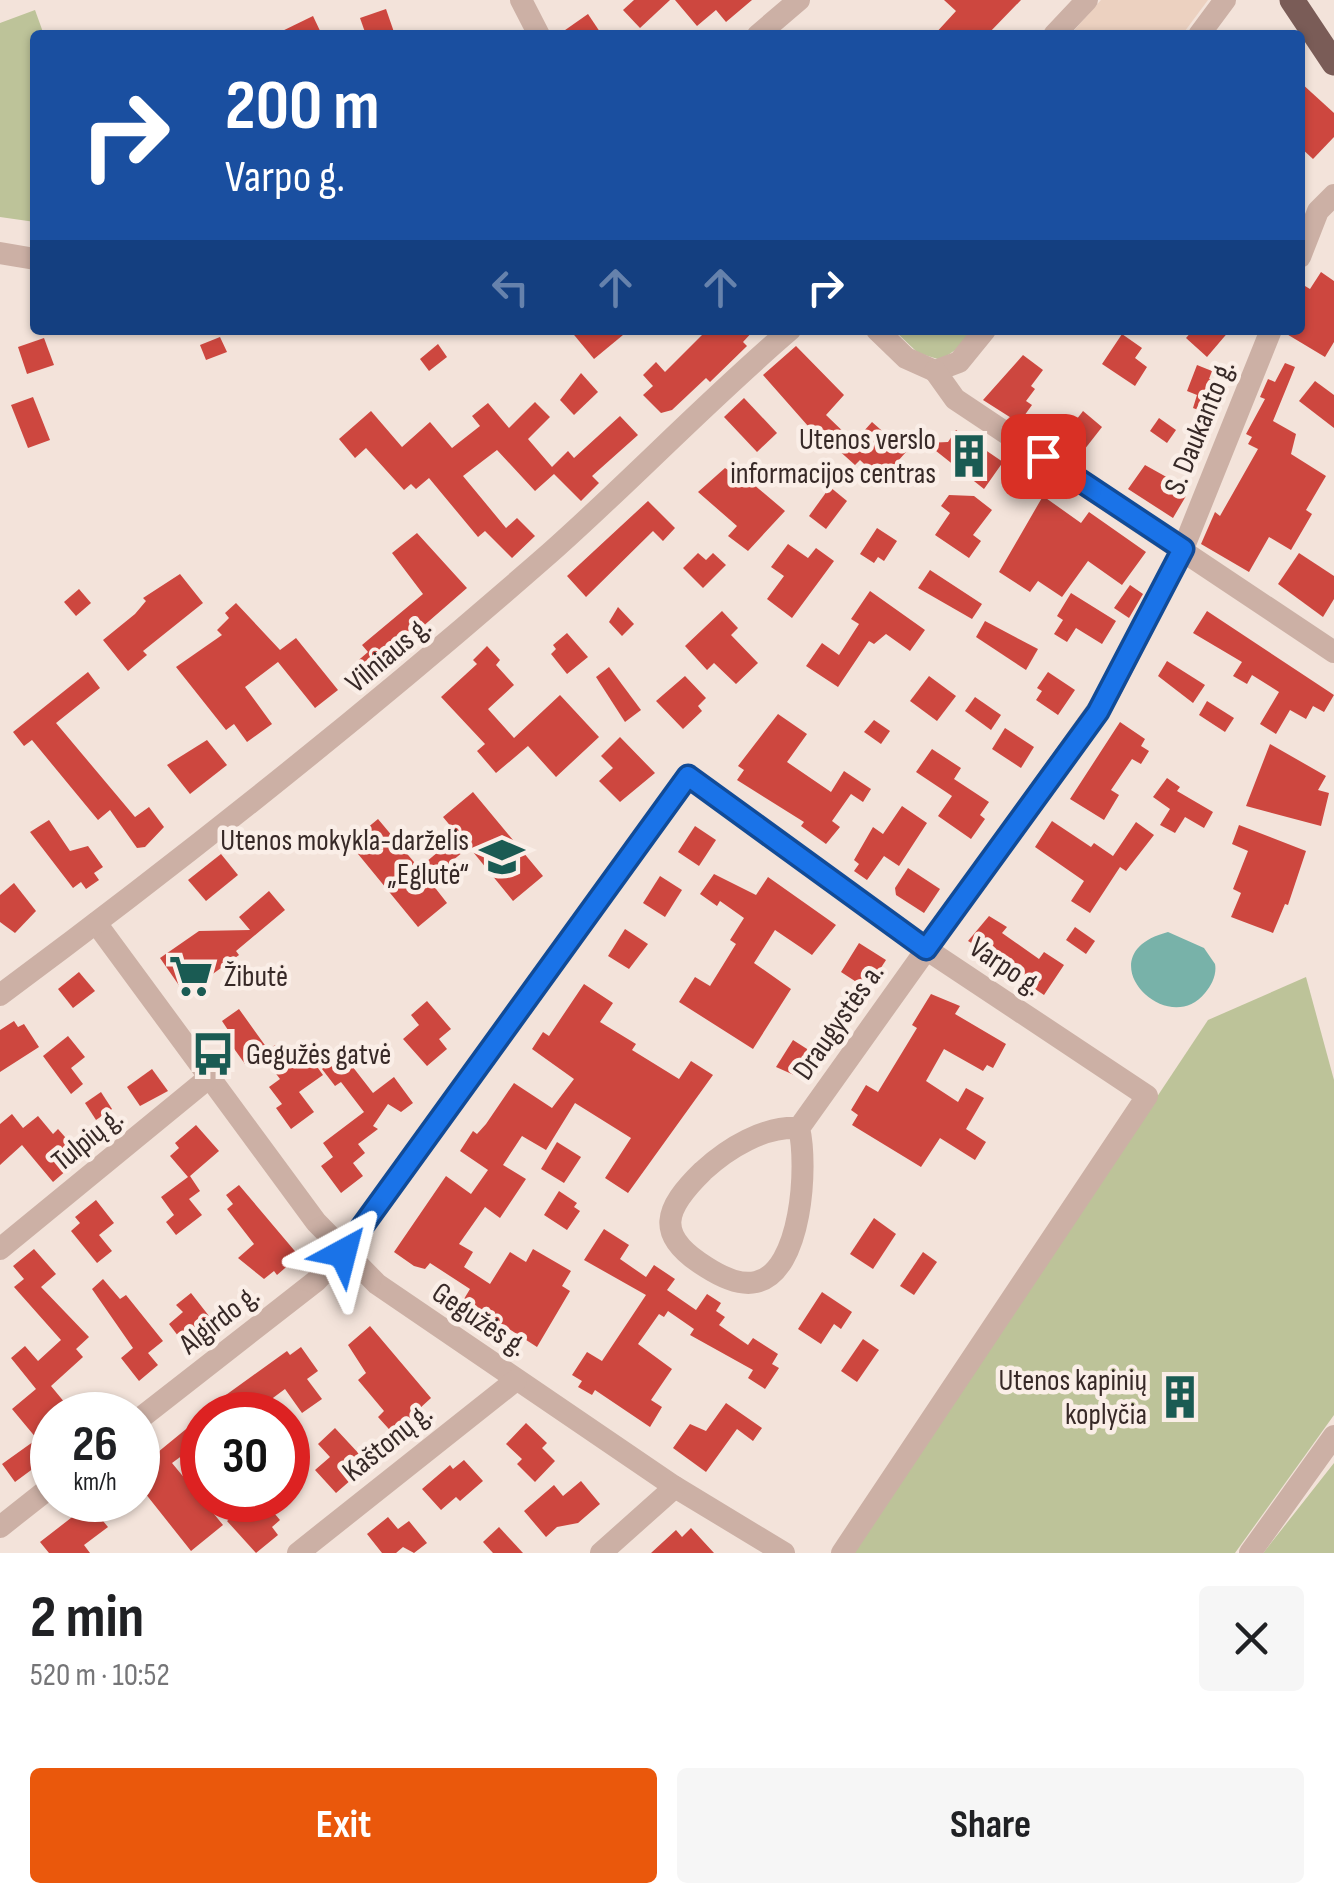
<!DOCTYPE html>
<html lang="en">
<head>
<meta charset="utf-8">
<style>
  body { margin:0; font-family:"Sofia Sans Condensed",sans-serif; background:#f6f6f6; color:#202124; height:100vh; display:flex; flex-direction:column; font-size:38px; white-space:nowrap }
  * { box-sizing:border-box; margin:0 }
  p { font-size:32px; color:#757577 }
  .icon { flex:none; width:55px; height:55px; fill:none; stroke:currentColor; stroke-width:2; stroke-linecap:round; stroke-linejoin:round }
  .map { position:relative; height:1553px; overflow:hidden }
  .details { display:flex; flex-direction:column; background:#fff; flex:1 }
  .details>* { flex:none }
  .hud { position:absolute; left:30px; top:30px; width:1275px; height:305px; border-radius:10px; box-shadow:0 2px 8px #0004; background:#1a4fa0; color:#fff; overflow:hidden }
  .speed { position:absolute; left:30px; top:1392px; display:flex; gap:20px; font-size:50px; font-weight:700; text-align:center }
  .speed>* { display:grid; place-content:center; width:130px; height:130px; border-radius:50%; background:#fff; box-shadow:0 2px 8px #0004; line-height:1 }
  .speed small { font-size:25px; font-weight:400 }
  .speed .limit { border:15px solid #d22; background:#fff; color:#111 }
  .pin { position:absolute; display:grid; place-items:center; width:85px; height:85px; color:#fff; margin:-42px; border-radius:20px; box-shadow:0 5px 15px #0006 }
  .me { position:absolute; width:110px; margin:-55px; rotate:38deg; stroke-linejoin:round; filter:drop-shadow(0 0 8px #0008) }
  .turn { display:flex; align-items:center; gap:35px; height:210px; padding:0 30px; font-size:45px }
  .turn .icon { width:130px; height:130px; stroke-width:2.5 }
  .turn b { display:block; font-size:70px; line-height:85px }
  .lanes { display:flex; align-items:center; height:95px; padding:0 30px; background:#0003; justify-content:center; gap:50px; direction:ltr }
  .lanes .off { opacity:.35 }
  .round { display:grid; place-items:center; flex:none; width:105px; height:105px; border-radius:10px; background:#f6f6f6 }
  .summary { display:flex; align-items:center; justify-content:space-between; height:170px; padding:0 30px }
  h1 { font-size:60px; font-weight:700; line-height:75px }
  .action { display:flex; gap:20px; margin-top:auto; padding:20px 30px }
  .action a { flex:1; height:115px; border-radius:10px; background:#ea580c; color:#fff; font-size:40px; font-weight:700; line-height:115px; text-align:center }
  .action a+a { background:#f6f6f6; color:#202124 }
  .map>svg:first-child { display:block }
  .green { fill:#bdc399 }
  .plaza { fill:#ecd1c0 }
  .water { fill:#78b2a9 }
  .building { fill:#cd473f }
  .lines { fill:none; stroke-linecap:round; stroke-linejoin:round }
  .minor { stroke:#ccb0a5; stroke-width:22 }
  .primary { stroke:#7a5c57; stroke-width:25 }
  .route-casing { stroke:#114b97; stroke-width:25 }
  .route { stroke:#1a73e8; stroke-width:18 }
  .labels { text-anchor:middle; stroke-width:9; stroke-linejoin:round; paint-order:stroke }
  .street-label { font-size:30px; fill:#372927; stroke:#faeee7 }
  .poi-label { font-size:30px; fill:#372927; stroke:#faeee7; text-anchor:end }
</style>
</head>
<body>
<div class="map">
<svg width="1334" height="1553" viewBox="0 0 1334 1553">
  <rect width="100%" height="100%" fill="#f3e3da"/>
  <g class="green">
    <path d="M35,10L44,35H35V222L0,217V23Z"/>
    <path d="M894,330H971L958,348L941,360L918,353Z"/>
    <path d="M1306,977L1334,1080V1415L1235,1553H854L1208,1020Z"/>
    <path d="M1334,1463V1553H1263L1264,1552Z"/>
  </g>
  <path class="plaza" d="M1101,0H1208L1182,35H1070Z"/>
  <path class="water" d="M1168,932L1204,948L1215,964C1217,974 1212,985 1205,993C1166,1041 1083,954 1168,932Z"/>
  <g class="building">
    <path d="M634,0H670L640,28L623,10Z"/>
    <path d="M675,0H752L726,22L716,10L697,26Z"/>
    <path d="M944,0H1021L987,35H934L956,11Z"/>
    <path d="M386,9L395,35H366L360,18Z"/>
    <path d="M588,14L602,35H558Z"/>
    <path d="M313,16L322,35H274Z"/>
    <path d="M1300,82L1334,113V137L1313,159L1300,147Z"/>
    <path d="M1321,272L1334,281V342L1325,357L1285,333L1300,330V283L1310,289Z"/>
    <path d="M570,330H629L594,359Z"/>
    <path d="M707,330H754L743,342L747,346L710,382L706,378L672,410L661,413L643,395L653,386L643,375L656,362L665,372Z"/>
    <path d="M1193,330H1230L1207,357L1186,338Z"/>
    <path d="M1122,334L1142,348L1135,358L1147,367L1135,386L1102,364Z"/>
    <path d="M220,337L227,352L206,360L200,345Z"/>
    <path d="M44,338L54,365L27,374L18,347Z"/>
    <path d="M438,344L447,357L429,371L420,359Z"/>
    <path d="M796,346L844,395L826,415L854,442L872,422L906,452L881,480L860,460L855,465L826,439L823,443L763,375Z"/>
    <path d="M1023,355L1043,370L1031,386L1035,389L1026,401L1032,405L1019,423L983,400Z"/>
    <path d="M1285,363L1295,367L1273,421L1296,434L1291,454L1326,476L1306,510L1312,514L1291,550L1269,537L1249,572L1201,544L1215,512L1220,516L1258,449L1248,444L1252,437L1246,434L1265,399L1260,397L1268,379L1275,382Z"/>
    <path d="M1197,365L1212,371L1209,379L1229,387L1217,417L1193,408L1197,395L1187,391Z"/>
    <path d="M581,373L598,392L574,415L560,400Z"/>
    <path d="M1315,381L1334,395V428L1299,401Z"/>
    <path d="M33,397L50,440L28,448L11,405Z"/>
    <path d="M744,398L777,433L757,452L724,417Z"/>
    <path d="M535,402L550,417L528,439L552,467L568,451L574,458L620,416L638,435L592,476L599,483L581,501L554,474L535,491L497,450L463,476L506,528L517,518L535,536L512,558L485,531L478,537L429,478L416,489L411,484L404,490L366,448L355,458L339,439L371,411L402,447L430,422L452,448L480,426L472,416L488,403L509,428Z"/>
    <path d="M1083,411L1102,427L1077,459L1058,444Z"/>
    <path d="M1159,418L1176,430L1167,443L1150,431Z"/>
    <path d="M956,430L1003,462L984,489L926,443L948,442Z"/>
    <path d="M1145,465L1179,484L1176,489L1186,496L1173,518L1128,489Z"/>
    <path d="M725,468L731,472L734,468L785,511L748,551L728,536L737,526L698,492Z"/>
    <path d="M830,487L847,501L826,529L809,516Z"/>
    <path d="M949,495L974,496L992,510L973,535L981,541L969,558L935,535L950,513L941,506Z"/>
    <path d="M1043,496L1081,523L1089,512L1146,552L1122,585L1088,561L1062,597L1038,581L1030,592L999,572Z"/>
    <path d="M648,501L675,528L663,541L653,531L586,597L567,576Z"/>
    <path d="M877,528L897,541L884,561L878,557L874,563L860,554Z"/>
    <path d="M417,533L467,588L421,628L428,637L369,682L354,664L368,652L362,645L423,594L392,553Z"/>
    <path d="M788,544L808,558L816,548L834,561L792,618L767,599L784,576L771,567Z"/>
    <path d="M698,553L706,560L713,553L726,565L703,588L683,568Z"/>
    <path d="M1299,553L1334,576V599L1323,617L1278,584Z"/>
    <path d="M930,570L982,604L972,619L918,588Z"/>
    <path d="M180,574L203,603L143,651L147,655L128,671L103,640L135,614L146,601L143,598Z"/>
    <path d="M1130,585L1143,594L1129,618L1114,608Z"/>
    <path d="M79,589L91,603L76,616L64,602Z"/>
    <path d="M870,591L925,630L910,651L886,634L874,644L869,641L838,687L806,666L822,643L839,655L859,624L851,619Z"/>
    <path d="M1071,593L1116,621L1102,644L1076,628L1067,642L1054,634L1063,620L1057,616Z"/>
    <path d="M236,603L280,650L296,638L338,690L315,708L278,662L245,687L272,724L247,742L234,724L226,730L176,667L222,635L217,630L229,618L225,613Z"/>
    <path d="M618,607L634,624L622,636L609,622Z"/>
    <path d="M722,611L738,628L731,635L758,663L736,684L714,663L707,670L685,646Z"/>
    <path d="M1207,611L1334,695L1324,712L1313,706L1306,719L1290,710L1276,734L1260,724L1279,692L1252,675L1247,684L1233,676L1242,662L1193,633Z"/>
    <path d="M985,621L1038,649L1026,670L976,637Z"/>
    <path d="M567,633L588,657L567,674L551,654L556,649L553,645Z"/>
    <path d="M487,646L500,660L496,665L514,685L488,709L514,738L560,695L599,737L556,777L528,746L496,773L477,751L485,744L441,697L477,664L473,660Z"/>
    <path d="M1167,661L1205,685L1193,703L1158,676Z"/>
    <path d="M609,667L641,710L625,722L596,677Z"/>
    <path d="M88,672L100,688L56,723L135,817L149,807L164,827L145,847L137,848L110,810L98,820L32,740L24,746L13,732Z"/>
    <path d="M1048,672L1075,690L1058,715L1036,700L1042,691L1037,688Z"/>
    <path d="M685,676L706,698L698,706L702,711L683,729L656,701Z"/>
    <path d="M929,676L956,696L937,721L910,701Z"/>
    <path d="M975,697L1001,715L991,730L965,711Z"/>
    <path d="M1207,701L1234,718L1225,732L1199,715Z"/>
    <path d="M778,714L807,734L787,762L831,792L844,771L871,789L863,802L851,794L832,821L840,827L826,844L801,826L804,822L737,780L744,770L738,766Z"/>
    <path d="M874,720L890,731L881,744L864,732Z"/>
    <path d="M1120,722L1145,739L1141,746L1149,751L1141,764L1132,759L1111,790L1119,795L1104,820L1070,799Z"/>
    <path d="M1005,728L1034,747L1021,768L992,749Z"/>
    <path d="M620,737L655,773L620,802L599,781L613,768L601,756Z"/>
    <path d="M207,740L227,765L190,794L167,765Z"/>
    <path d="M1270,744L1326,776L1318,790L1329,793L1321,826L1246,806Z"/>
    <path d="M932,749L961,768L954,779L989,802L980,815L985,819L971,839L938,816L952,796L916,772Z"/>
    <path d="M1167,778L1180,787L1177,791L1213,812L1204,828L1185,817L1175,833L1160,825L1170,809L1153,797Z"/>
    <path d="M473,792L543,876L513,901L469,847L429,880L447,903L418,927L349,843L378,819L419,868L458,835L443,817Z"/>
    <path d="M902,806L927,823L899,866L884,856L867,880L854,871L859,864L854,860L873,827L883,834Z"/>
    <path d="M49,820L70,851L88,846L103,867L94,873L99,880L86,889L81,882L73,888L30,832Z"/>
    <path d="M1052,821L1091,847L1094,843L1113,856L1136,822L1154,835L1126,871L1120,867L1090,913L1071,901L1084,881L1035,847Z"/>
    <path d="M1239,825L1306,851L1288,905L1285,904L1273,933L1231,917L1241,893L1233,889L1248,851L1232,844Z"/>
    <path d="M695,826L716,840L699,866L678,852Z"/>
    <path d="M221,854L238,875L206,901L188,880Z"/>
    <path d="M908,868L940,889L924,913L896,895L895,888Z"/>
    <path d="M714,874L756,895L768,877L836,925L812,955L775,930L754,963L791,989L753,1049L679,1002L695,977L710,986L736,944L730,940L744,918L720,901L717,906L700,894Z"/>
    <path d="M660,876L682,890L665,917L643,903Z"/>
    <path d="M14,883L36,911L15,933L0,922V895Z"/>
    <path d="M269,891L285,910L236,951L239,955L185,994L160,958L199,931L250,930L239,917Z"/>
    <path d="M989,916L1007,927L1002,933L1039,959L1044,952L1064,965L1044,995L1014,975L1017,971L972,949L975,945L968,941Z"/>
    <path d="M1075,927L1095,941L1086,954L1066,940Z"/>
    <path d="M625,929L648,944L629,969L608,956Z"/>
    <path d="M859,943L886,960L873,980L866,976L861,985L841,972Z"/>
    <path d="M79,972L95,991L73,1008L58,989Z"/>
    <path d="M584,984L613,1003L600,1022L636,1044L632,1050L679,1079L691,1061L713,1075L628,1193L605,1178L631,1138L575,1103L546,1150L522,1136L503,1165L526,1179L500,1218L485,1207L459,1244L473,1252L464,1267L490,1284L510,1252L526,1262L533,1249L571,1271L562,1286L570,1291L537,1347L483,1312L480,1316L468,1308L471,1303L464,1299L470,1289L430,1263L425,1269L414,1266L394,1252L446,1176L471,1194L488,1170L460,1151L473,1131L477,1134L486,1124L514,1083L552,1108L574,1079L532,1049L543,1032L549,1036Z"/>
    <path d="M931,994L960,1006L955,1014L1006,1044L993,1068L987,1065L983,1071L944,1049L926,1081L958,1102L966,1088L984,1098L966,1129L986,1142L975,1160L940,1138L921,1167L852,1125L858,1115L851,1110L866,1085L878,1092L917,1028L912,1025Z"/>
    <path d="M427,1001L451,1029L439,1039L447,1049L427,1066L403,1039L419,1025L411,1015Z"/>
    <path d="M239,1009L267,1048L245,1064L225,1036L230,1033L222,1021Z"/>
    <path d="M14,1021L18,1027L24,1024L39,1047L0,1072V1030Z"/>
    <path d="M68,1036L85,1057L71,1068L83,1084L71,1094L43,1056Z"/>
    <path d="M793,1040L818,1056L803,1079L776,1067Z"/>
    <path d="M275,1045L295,1068L310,1057L323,1075L299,1092L314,1112L291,1129L276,1108L282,1104L269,1087L280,1079L262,1055Z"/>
    <path d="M342,1053L373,1093L394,1077L413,1103L401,1112L388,1104L373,1126L378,1129L358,1144L365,1153L353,1163L363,1176L341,1193L321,1166L333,1157L323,1143L364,1112L341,1082L335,1086L322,1069Z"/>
    <path d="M152,1069L168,1091L140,1106L127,1087Z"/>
    <path d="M101,1092L112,1109L96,1120L85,1103Z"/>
    <path d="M12,1114L23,1128L38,1116L53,1134L58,1129L72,1145L65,1151L75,1163L53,1182L22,1145L0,1165V1124Z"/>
    <path d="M196,1125L219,1151L190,1176L200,1191L189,1199L202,1215L176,1235L166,1222L174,1215L161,1197L188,1177L170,1156L179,1148L175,1143Z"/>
    <path d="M557,1142L581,1157L564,1183L541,1169Z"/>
    <path d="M239,1185L299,1256L277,1275L274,1271L264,1279L238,1258L254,1244L227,1209L233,1204L226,1195Z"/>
    <path d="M559,1191L577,1203L574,1207L580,1211L567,1230L544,1215Z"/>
    <path d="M96,1200L114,1223L99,1235L112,1251L97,1263L71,1231L80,1223L75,1217Z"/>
    <path d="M874,1218L896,1234L873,1269L850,1254Z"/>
    <path d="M604,1229L629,1245L620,1259L646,1277L654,1265L675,1279L667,1290L696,1310L707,1294L721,1303L716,1311L725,1317L719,1325L748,1345L753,1338L778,1354L772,1364L779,1368L765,1389L748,1378L753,1370L690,1335L694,1329L668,1311L664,1317L659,1314L638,1344L672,1369L651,1400L662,1407L650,1427L595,1390L592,1395L578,1387L582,1381L572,1375L587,1352L602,1361L646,1295L584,1260Z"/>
    <path d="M34,1249L56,1274L41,1287L89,1337L76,1349L83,1357L51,1386L75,1415H52V1458L47,1451L35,1461L38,1465L15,1482L2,1464L37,1439L12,1409L36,1389L11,1358L25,1346L38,1361L61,1340L14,1287L24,1279L13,1266Z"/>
    <path d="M923,1252L937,1262L914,1295L900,1286Z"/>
    <path d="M103,1279L120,1299L126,1295L163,1341L148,1353L158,1365L139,1381L121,1358L133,1348L92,1289Z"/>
    <path d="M822,1292L852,1312L841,1329L834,1324L821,1344L798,1329Z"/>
    <path d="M191,1293L209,1316L200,1323L205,1330L185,1345L169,1324L183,1312L176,1305Z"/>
    <path d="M370,1326L431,1398L419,1409L424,1414L397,1438L378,1417L384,1411L358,1380L366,1373L348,1345Z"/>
    <path d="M863,1339L879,1350L857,1382L841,1371Z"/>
    <path d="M301,1347L318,1371L307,1379L322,1399L302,1413L285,1389L250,1415H220L212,1405L287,1351L290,1355Z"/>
    <path d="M726,1403L762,1428L753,1441L737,1429L706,1472L673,1448L690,1424L706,1431Z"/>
    <path d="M202,1416V1441L172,1463L223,1525L191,1551L141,1488L149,1476L141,1466Z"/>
    <path d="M526,1423L547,1443L542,1448L555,1461L535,1482L517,1464L522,1459L506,1444Z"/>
    <path d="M335,1428L361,1456L353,1464L360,1472L336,1493L315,1470L330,1457L318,1444Z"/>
    <path d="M464,1460L483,1481L460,1501L456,1497L441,1510L422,1489L450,1465L453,1469Z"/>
    <path d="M581,1481L600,1504L578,1523L557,1527L546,1537L524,1511L554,1485L563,1496Z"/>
    <path d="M252,1500H263L280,1520L272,1527L278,1535L256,1553L227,1521Z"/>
    <path d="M89,1504L108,1527L84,1545L90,1553H49L40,1542Z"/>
    <path d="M388,1517L398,1529L409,1521L427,1543L414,1553L403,1547L396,1553H382L367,1534Z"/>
    <path d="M499,1527L523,1553H493L483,1542Z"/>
    <path d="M691,1528L714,1553H651L676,1530L682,1537Z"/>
  </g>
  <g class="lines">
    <g class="minor">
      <path d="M521,0L539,35"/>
      <path d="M758,35L799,0"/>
      <path d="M1054,35L1087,0"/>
      <path d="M1199,35L1225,0"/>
      <path d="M0,253L35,259"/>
      <path d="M1300,257L1318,211L1334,195"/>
      <path d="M877,330L906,358L935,371L959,362L985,330"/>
      <path d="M935,371L955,399L1334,652"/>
      <path d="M96,923L316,1222L377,1284L675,1487L784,1553"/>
      <path d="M0,995C190,854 373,708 551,552C632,480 707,401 790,330"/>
      <path d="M799,1128C808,1165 802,1272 756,1282C739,1286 720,1276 706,1267C654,1235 664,1209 703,1171C728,1148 764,1126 799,1128L1110,692L1183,549L1271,330"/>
      <path d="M0,1249L211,1076"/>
      <path d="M138,1420L316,1281L343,1253L689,776L926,949L1147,1096L842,1553"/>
      <path d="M0,1527L52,1486"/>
      <path d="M298,1553L516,1380"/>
      <path d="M601,1553L675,1487"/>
      <path d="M1250,1553L1334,1436"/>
    </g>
    <path class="primary" d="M1292,0L1334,63"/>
  </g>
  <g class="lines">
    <g class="route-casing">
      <path id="route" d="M343,1253L688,776L926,949L1098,712L1183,549L1043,456"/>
    </g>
    <use href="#route" class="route"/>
  </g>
  <defs>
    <g id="building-bare" transform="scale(3.45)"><path d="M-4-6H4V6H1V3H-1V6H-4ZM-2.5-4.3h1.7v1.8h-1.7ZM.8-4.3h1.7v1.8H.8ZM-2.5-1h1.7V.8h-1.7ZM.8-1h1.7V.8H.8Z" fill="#1a5b53" stroke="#faeee7" stroke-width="2.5" paint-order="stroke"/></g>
    <g id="school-bare" transform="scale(3.45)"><path d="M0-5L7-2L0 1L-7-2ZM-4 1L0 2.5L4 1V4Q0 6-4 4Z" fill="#1a5b53" stroke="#faeee7" stroke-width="2.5" paint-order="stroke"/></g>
    <g id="supermarket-bare" transform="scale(3.45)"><path d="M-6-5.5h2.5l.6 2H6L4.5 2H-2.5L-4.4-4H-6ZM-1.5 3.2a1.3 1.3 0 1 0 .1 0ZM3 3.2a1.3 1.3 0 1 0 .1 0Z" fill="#1a5b53" stroke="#faeee7" stroke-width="2.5" paint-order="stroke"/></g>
    <g id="bus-bare" transform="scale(3.45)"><path d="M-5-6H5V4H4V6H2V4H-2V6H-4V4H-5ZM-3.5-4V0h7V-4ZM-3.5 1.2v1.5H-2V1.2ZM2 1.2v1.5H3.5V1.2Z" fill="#1a5b53" stroke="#faeee7" stroke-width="2.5" paint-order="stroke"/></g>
  </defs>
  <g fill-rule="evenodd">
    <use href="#building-bare" x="969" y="456"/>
    <use href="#school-bare" x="502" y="857"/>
    <use href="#supermarket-bare" x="191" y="976"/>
    <use href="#bus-bare" x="213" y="1054"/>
    <use href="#building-bare" x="1180" y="1397"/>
  </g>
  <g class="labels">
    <g class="street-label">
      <text transform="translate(1199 427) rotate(-68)" y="10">S. Daukanto g.</text>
      <text transform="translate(388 654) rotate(-40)" y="10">Vilniaus g.</text>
      <text transform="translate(1006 966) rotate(34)" y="10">Varpo g.</text>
      <text transform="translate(838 1021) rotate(-55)" y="10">Draugystės a.</text>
      <text transform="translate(87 1139) rotate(-39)" y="10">Tulpių g.</text>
      <text transform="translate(219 1319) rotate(-38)" y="10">Algirdo g.</text>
      <text transform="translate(480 1319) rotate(34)" y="10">Gegužės g.</text>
      <text transform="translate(387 1442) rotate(-39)" y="10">Kaštonų g.</text>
    </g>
    <g class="poi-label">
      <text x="936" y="449">Utenos verslo<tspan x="936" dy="34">informacijos centras</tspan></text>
      <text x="469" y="850">Utenos mokykla-darželis<tspan x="469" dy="34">„Eglutė“</tspan></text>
      <text x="224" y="986" text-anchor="start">Žibutė</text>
      <text x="246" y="1064" text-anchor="start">Gegužės gatvė</text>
      <text x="1147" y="1390">Utenos kapinių<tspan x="1147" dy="34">koplyčia</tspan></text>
    </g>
  </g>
</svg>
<div class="speed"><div>26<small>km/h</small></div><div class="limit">30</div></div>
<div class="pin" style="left:1043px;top:456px;background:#d93025"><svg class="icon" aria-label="arrive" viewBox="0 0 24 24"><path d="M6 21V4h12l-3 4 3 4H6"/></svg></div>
<svg class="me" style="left:343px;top:1253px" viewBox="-20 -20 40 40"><path d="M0-17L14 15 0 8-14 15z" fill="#1a73e8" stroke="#fff" stroke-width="4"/></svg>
<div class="hud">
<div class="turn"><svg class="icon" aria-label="right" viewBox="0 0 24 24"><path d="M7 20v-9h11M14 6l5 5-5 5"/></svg><div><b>200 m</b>Varpo g.</div></div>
<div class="lanes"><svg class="icon off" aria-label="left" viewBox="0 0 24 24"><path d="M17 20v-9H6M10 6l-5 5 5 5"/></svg><svg class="icon off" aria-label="ahead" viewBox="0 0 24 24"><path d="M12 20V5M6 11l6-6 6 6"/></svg><svg class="icon off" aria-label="ahead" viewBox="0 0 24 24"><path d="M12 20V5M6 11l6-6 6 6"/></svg><svg class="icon" aria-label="right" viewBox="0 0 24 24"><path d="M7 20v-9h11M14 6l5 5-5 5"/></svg></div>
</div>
</div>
<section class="details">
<div class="summary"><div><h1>2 min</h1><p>520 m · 10:52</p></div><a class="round"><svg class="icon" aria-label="close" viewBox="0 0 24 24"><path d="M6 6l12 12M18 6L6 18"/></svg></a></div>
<div class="action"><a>Exit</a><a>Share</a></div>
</section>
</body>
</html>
